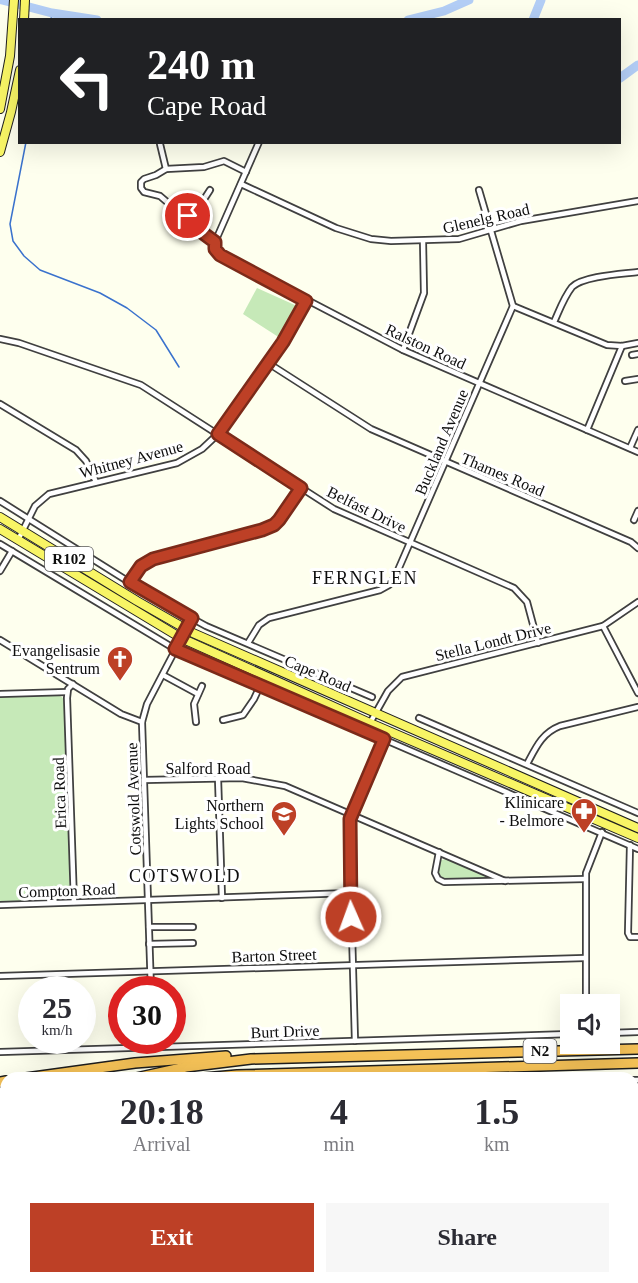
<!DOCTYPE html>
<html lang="en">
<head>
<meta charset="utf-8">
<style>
  body { margin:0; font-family:Georgia,serif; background:#f7f7f7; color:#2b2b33; height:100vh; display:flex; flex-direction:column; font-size:22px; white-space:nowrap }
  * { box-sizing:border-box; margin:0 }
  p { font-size:20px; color:#7c7c81 }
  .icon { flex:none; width:33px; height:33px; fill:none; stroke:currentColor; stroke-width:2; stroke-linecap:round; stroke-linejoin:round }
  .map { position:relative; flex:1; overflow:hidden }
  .panel { position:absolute; left:0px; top:1072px; width:639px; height:212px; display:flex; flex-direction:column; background:#fff; border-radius:18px 18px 0 0; box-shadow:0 6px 24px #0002 }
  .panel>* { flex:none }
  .guide { position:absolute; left:18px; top:18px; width:603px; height:126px; border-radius:0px; box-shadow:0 6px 24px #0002; background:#202124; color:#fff; overflow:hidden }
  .fabs { position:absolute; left:560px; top:994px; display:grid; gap:12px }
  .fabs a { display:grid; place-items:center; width:60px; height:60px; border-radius:0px; background:#fff; box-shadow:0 6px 24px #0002; font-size:30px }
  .speed { position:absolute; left:18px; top:976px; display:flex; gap:12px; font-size:30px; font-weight:700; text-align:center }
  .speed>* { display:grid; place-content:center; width:78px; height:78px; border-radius:50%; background:#fff; box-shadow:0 6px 24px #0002; line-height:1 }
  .speed small { font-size:15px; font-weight:400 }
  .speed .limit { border:9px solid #d22; background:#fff; color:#111 }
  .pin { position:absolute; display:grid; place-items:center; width:51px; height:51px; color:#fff; margin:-26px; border:3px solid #fff; border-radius:50%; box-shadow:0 2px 6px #0007 }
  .me { position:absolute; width:66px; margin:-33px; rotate:358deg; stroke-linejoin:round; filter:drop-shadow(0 0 4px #0008) }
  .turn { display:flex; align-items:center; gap:21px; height:126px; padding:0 30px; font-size:27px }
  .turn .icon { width:78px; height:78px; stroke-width:2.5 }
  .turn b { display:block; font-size:42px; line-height:51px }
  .eta { display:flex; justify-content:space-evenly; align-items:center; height:102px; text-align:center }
  .eta b { font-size:36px; font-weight:700; line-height:42px }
  .button { display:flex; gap:12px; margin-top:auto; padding:12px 30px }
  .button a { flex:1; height:69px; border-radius:0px; background:#bd4026; color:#fff; font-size:24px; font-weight:700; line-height:69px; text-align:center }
  .button a+a { background:#f7f7f7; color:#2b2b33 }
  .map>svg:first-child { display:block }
  .green { fill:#c6e9b8 }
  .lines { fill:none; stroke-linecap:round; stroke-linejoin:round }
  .stream { stroke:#3a72cd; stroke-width:1.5 }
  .river { stroke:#b3cef6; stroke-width:9 }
  .minor-casing { stroke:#404040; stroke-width:8 }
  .primary-casing { stroke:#1e1e1e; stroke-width:10 }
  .motorway-casing { stroke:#1e1e1e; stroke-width:12 }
  .minor { stroke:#fff; stroke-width:4.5 }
  .primary { stroke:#f8f565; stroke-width:8 }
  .motorway { stroke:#f4c157; stroke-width:9 }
  .route-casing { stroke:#7b2a19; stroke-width:15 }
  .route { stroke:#bd4026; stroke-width:10 }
  .labels { text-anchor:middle; stroke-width:6; stroke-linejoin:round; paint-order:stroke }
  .shield { fill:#fff; stroke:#565656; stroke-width:1.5 }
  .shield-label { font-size:15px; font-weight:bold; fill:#0d0d0d }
  .street-label { font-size:16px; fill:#0d0d0d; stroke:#fff }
  .poi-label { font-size:16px; fill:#0d0d0d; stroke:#fff; text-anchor:end }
  .neighbourhood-label { font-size:18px; letter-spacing:1.5px; fill:#0d0d0d; stroke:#fff }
</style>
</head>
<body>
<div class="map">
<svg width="638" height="1283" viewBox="0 0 638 1283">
  <rect width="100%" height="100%" fill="#feffee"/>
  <g class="green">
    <path d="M257,288L297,306L280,338L243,314Z"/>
    <path d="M58,695L62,697L65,702L70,896L65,900L0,902V697Z"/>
    <path d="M446,859L489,877L490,878L442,879L438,875V864L441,860Z"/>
  </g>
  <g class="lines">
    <g class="stream">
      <path d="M51,20L52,13"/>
      <path d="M26,142L10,224L13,241L24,256L40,270L100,293L127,308L156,330L179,367"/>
    </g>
    <g class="river">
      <path d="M2,0L52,13L97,20"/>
      <path d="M408,20L444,11L469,0"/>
      <path d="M533,20L541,0"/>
      <path d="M620,78L638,65"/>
    </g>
    <g class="minor-casing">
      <g id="minor">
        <path d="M259,142L215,242V249L221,255L403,350L638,452"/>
        <path d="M160,144L166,169"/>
        <path d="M241,184L336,228L371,239L391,241L459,239L521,221L638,201"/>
        <path d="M188,216L199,207L210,190"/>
        <path d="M215,242L192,225L183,209L167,202L160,196L144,192L141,188V182L144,179L156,175L166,169L204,167L224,161L246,172"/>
        <path d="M513,306L607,345L622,346L638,343"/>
        <path d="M554,322C559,311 564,297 572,287C583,276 622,274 638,272"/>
        <path d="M0,339L19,343L141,385L334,509L514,588L527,602L538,643"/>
        <path d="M403,350L424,293L423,241"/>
        <path d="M632,355L638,354"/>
        <path d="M268,363L371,429L631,542L638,548"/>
        <path d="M625,381L638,379"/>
        <path d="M0,404L76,450L86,461L96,482"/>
        <path d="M587,430L622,346"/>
        <path d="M630,448L638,430"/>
        <path d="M0,501L153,597L206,626L372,697"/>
        <path d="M634,520L638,511"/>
        <path d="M18,540L35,506L49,494L177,463L202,449L218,434L268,363L288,334L305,301"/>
        <path d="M0,544L175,649L638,849"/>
        <path d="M0,571L12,551"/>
        <path d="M130,582L141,565L153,559L262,530L274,525L279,520L301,488"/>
        <path d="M603,626L638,693"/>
        <path d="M0,640L121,714L142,722"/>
        <path d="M248,643L259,625L269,618L380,590L389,585L395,577L513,306L479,190"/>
        <path d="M163,675L198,694"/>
        <path d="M73,684L68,689L67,698L74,902"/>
        <path d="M0,694L67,692"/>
        <path d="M419,718L638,813"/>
        <path d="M223,720L243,715L254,699L260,686"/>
        <path d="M196,722L194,704L202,686"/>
        <path d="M370,723L388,691L402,677L603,626L638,602"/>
        <path d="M527,764C536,747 542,733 560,726L638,707"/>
        <path d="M218,778L222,898"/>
        <path d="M144,780L242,778L285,786L505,881"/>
        <path d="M630,845L628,933L630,937H638"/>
        <path d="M439,852L435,873L438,879L444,882L585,879"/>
        <path d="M0,905L350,893"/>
        <path d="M149,927H193"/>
        <path d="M149,944L193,943"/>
        <path d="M0,976L585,958"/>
        <path d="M151,990L142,722L147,704L192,618"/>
        <path d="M586,1005V873L602,832"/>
        <path d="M609,1033L638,1032"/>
        <path d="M355,1041L349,825L351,814L385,739"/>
        <path d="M0,1052L570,1034"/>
        <path d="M633,1080H638"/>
        <path d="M2,1219L6,1228"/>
        <path d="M0,1271L6,1272"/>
        <path d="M28,1278L30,1283"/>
        <path d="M179,1278L181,1283"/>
        <path d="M295,1278V1283"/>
        <path d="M365,1278V1283"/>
        <path d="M621,1278V1283"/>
        <path d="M109,1283L112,1278"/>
      </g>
    </g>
    <g class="primary-casing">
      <g id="primary">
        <path d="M24,20L25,0"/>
        <path d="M0,109L10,56L14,0"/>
        <path d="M0,152L11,112L20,70"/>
        <path d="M0,517L137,601L193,633L638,828"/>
        <path d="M0,529L181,638L370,723L638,838"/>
      </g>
    </g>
    <g class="motorway-casing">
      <g id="motorway">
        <path d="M26,1078L135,1063L226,1056"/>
        <path d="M136,1078L186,1067L251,1059L638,1049"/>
        <path d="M204,1078L237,1075L638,1063"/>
        <path d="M0,1082L6,1081"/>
        <path d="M0,1132L6,1130"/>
        <path d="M0,1147L6,1145"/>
        <path d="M0,1194L6,1192"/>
        <path d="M3,1220L6,1199"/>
      </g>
    </g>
    <use href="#minor" class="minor"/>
    <use href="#primary" class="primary"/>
    <use href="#motorway" class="motorway"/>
  </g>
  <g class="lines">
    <g class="route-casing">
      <path id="route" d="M188,216L192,225L215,242V249L220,255L306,301L283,342L218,434L301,488L279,520L274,525L262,530L153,559L141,566L130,582L192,618L175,649L384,739L350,819L351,917"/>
    </g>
    <use href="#route" class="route"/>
  </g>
  <defs>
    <g id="church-pin" transform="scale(1.35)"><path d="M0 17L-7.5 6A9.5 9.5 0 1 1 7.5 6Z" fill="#bd4026" stroke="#fff"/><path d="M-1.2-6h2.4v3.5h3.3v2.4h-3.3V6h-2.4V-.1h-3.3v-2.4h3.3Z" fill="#fff"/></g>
    <g id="pharmacy-pin" transform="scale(1.35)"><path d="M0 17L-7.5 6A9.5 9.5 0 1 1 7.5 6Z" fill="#bd4026" stroke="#fff"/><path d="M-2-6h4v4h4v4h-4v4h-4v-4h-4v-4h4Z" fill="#fff"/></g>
    <g id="school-pin" transform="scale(1.35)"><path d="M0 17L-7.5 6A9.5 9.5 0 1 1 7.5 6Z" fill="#bd4026" stroke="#fff"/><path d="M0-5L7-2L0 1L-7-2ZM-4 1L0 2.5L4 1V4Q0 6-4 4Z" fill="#fff"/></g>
  </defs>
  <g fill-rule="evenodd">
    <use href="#church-pin" x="120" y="659"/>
    <use href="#pharmacy-pin" x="584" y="811"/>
    <use href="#school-pin" x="284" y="814"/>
  </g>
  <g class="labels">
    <g class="shield">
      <rect x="45" y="547" width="48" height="24" rx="4.5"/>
      <rect x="523.5" y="1039" width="33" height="24" rx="4.5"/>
    </g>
    <g class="shield-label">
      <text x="69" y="564">R102</text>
      <text x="540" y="1056">N2</text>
    </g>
    <g class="street-label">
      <text transform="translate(486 218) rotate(-13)" y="6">Glenelg Road</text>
      <text transform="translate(426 346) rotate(25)" y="6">Ralston Road</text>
      <text transform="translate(441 442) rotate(-67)" y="6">Buckland Avenue</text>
      <text transform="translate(131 459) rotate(-15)" y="6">Whitney Avenue</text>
      <text transform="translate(503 474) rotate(23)" y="6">Thames Road</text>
      <text transform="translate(367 509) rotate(26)" y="6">Belfast Drive</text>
      <text transform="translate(493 641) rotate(-14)" y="6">Stella Londt Drive</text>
      <text transform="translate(318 673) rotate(23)" y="6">Cape Road</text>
      <text x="208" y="774">Salford Road</text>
      <text transform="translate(59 793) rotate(-92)" y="6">Erica Road</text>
      <text transform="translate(133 799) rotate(-92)" y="6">Cotswold Avenue</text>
      <text transform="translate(67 890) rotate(-2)" y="6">Compton Road</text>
      <text transform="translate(274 955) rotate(-2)" y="6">Barton Street</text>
      <text transform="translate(285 1031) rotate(-2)" y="6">Burt Drive</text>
    </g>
    <g class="poi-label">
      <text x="100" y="656">Evangelisasie<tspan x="100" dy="18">Sentrum</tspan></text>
      <text x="564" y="808">Klinicare<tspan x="564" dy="18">- Belmore</tspan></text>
      <text x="264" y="811">Northern<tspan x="264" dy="18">Lights School</tspan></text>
    </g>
    <g class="neighbourhood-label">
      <text x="365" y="584">FERNGLEN</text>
      <text x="185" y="882">COTSWOLD</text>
    </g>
  </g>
</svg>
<div class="fabs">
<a><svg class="icon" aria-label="sound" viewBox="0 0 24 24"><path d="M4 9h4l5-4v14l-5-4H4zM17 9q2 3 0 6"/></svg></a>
</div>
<div class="speed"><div>25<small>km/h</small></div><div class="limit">30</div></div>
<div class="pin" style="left:188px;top:216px;background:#d93025"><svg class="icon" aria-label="arrive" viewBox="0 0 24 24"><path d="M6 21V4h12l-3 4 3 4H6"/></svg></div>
<svg class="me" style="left:351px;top:917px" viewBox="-20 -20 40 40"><circle r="17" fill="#bd4026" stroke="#fff" stroke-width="3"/><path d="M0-11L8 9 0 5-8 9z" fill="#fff"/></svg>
<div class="guide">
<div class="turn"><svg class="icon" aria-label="left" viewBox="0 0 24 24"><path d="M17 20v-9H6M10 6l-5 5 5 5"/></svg><div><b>240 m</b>Cape Road</div></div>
</div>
<section class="panel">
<div class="eta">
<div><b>20:18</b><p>Arrival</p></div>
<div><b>4</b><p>min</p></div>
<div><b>1.5</b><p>km</p></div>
</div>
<div class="button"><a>Exit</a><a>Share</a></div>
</section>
</div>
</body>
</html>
